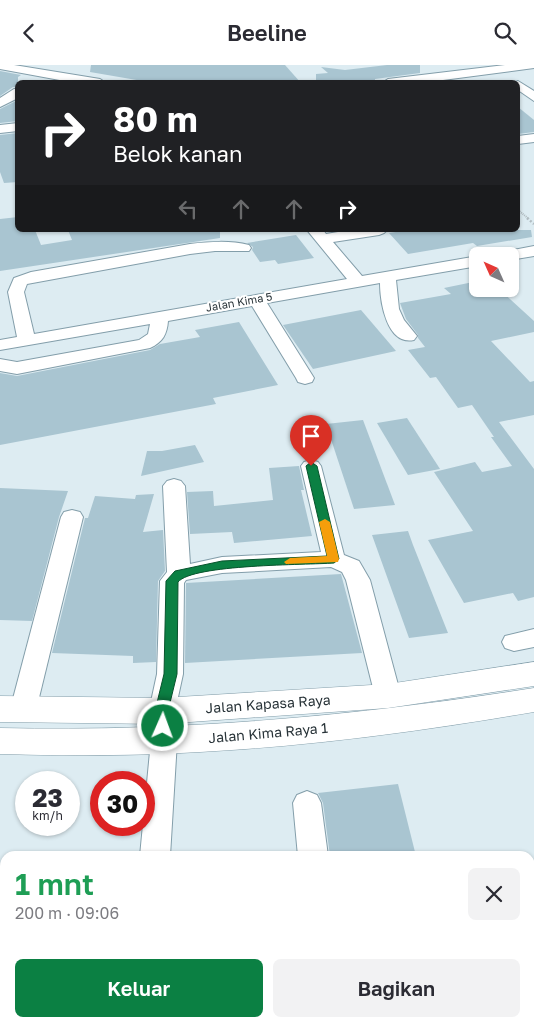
<!DOCTYPE html>
<html lang="id">
<head>
<meta charset="utf-8">
<style>
  body { margin:0; font-family:"Golos Text",sans-serif; background:#f2f2f3; color:#2b2b33; height:100vh; display:flex; flex-direction:column; font-size:19px; white-space:nowrap }
  * { box-sizing:border-box; margin:0 }
  p { font-size:16px; color:#7c7c81 }
  .icon { flex:none; width:28px; height:28px; fill:none; stroke:currentColor; stroke-width:2; stroke-linecap:round; stroke-linejoin:round }
  .map { position:relative; flex:1; overflow:hidden }
  .drawer { position:absolute; left:0px; top:786px; width:535px; height:176px; display:flex; flex-direction:column; background:#fff; border-radius:15px 15px 0 0; box-shadow:0 1px 4px #0004 }
  .drawer>* { flex:none }
  .banner { position:absolute; left:15px; top:15px; width:505px; height:152px; border-radius:8px; box-shadow:0 1px 4px #0004; background:#202124; color:#fff; overflow:hidden }
  .needle { width:32px; rotate:315deg }
  .controls { position:absolute; left:469px; top:182px; display:grid; gap:10px }
  .controls a { display:grid; place-items:center; width:50px; height:50px; border-radius:8px; background:#fff; box-shadow:0 1px 4px #0004; font-size:25px }
  .speed { position:absolute; left:15px; top:706px; display:flex; gap:10px; font-size:25px; font-weight:700; text-align:center }
  .speed>* { display:grid; place-content:center; width:65px; height:65px; border-radius:50%; background:#fff; box-shadow:0 1px 4px #0004; line-height:1 }
  .speed small { font-size:12px; font-weight:400 }
  .speed .limit { border:8px solid #d22; background:#fff; color:#111 }
  .pin { position:absolute; display:grid; place-items:center; width:42px; height:42px; color:#fff; margin:-51px -21px; border-radius:50% 50% 50% 0; rotate:-45deg; box-shadow:0 0 5px #0007 }
  .pin .icon { rotate:45deg }
  .me { position:absolute; width:55px; margin:-28px; rotate:2deg; stroke-linejoin:round; filter:drop-shadow(0 0 4px #0008) }
  .turn { display:flex; align-items:center; gap:18px; height:105px; padding:0 15px; font-size:22px }
  .turn .icon { width:65px; height:65px; stroke-width:2.5 }
  .turn b { display:block; font-size:35px; line-height:42px }
  .lanes { display:flex; align-items:center; height:48px; padding:0 15px; background:#0003; justify-content:center; gap:25px; direction:ltr }
  .lanes .off { opacity:.35 }
  .round { display:grid; place-items:center; flex:none; width:52px; height:52px; border-radius:8px; background:#f2f2f3 }
  .summary { display:flex; align-items:center; justify-content:space-between; height:85px; padding:0 15px }
  h1 { font-size:30px; font-weight:600; line-height:38px; color:#1e9e55 }
  .button { display:flex; gap:10px; margin-top:auto; padding:10px 15px }
  .button a { flex:1; height:58px; border-radius:8px; background:#0b8043; color:#fff; font-size:20px; font-weight:600; line-height:58px; text-align:center }
  .button a+a { background:#f2f2f3; color:#2b2b33 }
  header { display:flex; justify-content:space-between; align-items:center; height:65px; padding:0 15px; background:#fff; font-size:22px; font-weight:600 }
  .map>svg:first-child { display:block }
  .built { fill:#ddecf2; fill-rule:evenodd }
  .building { fill:#a9c5d1 }
  .lines { fill:none; stroke-linecap:round; stroke-linejoin:round }
  .minor-casing { stroke:#839eaa; stroke-width:2 }
  .major-casing { stroke:#839eaa; stroke-width:1 }
  .path-far1 { stroke:#b1bcc1; stroke-width:2; stroke-dasharray:1 1; stroke-linecap:butt }
  .path { stroke:#b1bcc1; stroke-width:2.5; stroke-dasharray:2 2; stroke-linecap:butt }
  .minor { fill:#fff; fill-rule:evenodd }
  .major { fill:#fff; fill-rule:evenodd }
  .route { fill:#0b8043; stroke:#07532c }
  .slow { fill:#f59e0b }
  .labels { text-anchor:middle; stroke-width:4; stroke-linejoin:round; paint-order:stroke }
  .far-street-label { font-size:11px; fill:#283338; stroke:#fff }
  .street-label { font-size:14px; fill:#283338; stroke:#fff }
</style>
</head>
<body>
<header><svg class="icon" aria-label="back" viewBox="0 0 24 24"><path d="M15 5l-7 7 7 7"/></svg>Beeline<svg class="icon" aria-label="search" viewBox="0 0 24 24"><circle cx="10" cy="10" r="6"/><path d="M15 15l6 6"/></svg></header>
<div class="map">
<svg width="534" height="962" viewBox="0 0 534 962">
  <rect width="100%" height="100%" fill="#effaff"/>
  <path class="built" d="M0,0H534V962H0ZM18,18H518V165H18ZM478,191H510V224H478ZM26,718H69V760H26ZM101,718H144V760H101ZM5,791H530V958H5Z"/>
  <g class="building">
    <path d="M91,0H285L301,18H154L90,7Z"/>
    <path d="M387,0H420V8L375,14V18H316V9L328,8L321,2L345,5Z"/>
    <path d="M0,6L21,10L18,12V22H13L0,31Z"/>
    <path d="M18,35V56L0,58V44Z"/>
    <path d="M518,42L534,55V67L518,69Z"/>
    <path d="M18,68V117L4,118L0,107V70Z"/>
    <path d="M18,152V165H35L41,180L72,175L68,165H220V173L0,206V154Z"/>
    <path d="M409,165H531L532,172L477,181L473,178L408,189L389,168Z"/>
    <path d="M296,170L314,193L278,199L275,195L260,197L252,185L253,182L247,178Z"/>
    <path d="M478,216V224H499L534,256V267L491,276L530,317L534,316V350L499,357L534,404V532L518,536L513,528L464,538L428,475L473,466L434,407L475,397L482,407L512,401L491,372H494L472,340L458,343L436,312L430,313L408,285L425,282L418,273V270L406,254L400,238L451,229L444,223Z"/>
    <path d="M361,245L396,286L313,304L283,260Z"/>
    <path d="M239,257L278,320L213,333L216,339L0,380V308L17,311L150,285L160,279L200,272L195,265Z"/>
    <path d="M407,353L440,404L408,410L377,358Z"/>
    <path d="M363,355L395,440L354,444L326,359Z"/>
    <path d="M195,380L204,397L141,411L147,386H162Z"/>
    <path d="M299,401L304,425H301L312,471L234,478L232,467L190,469L187,427L213,426L214,441L273,435L269,403Z"/>
    <path d="M0,423L68,426L59,452L32,556L0,555Z"/>
    <path d="M154,429L143,467L163,465L165,506L158,516L156,597L133,598V591L52,588L85,453H88L95,431L135,434L136,430Z"/>
    <path d="M408,466L413,480L448,568L409,573L372,470Z"/>
    <path d="M341,509L362,588L185,598L186,518Z"/>
    <path d="M398,719L416,791H330L323,738L318,728Z"/>
  </g>
  <g class="lines">
    <g class="minor-casing">
      <g id="minor">
        <path d="M0,0H14L100,14L106,18H76L0,4Z"/>
        <path d="M505,0H534V3L420,18H382L388,14Z"/>
        <path d="M518,16L534,26V36L518,25V18H514Z"/>
        <path d="M14,24H18V33L0,42V33Z"/>
        <path d="M18,58V66L0,68V60Z"/>
        <path d="M534,69V77L518,79V71Z"/>
        <path d="M307,165H323L326,169L350,165H387L384,168L379,170L333,177L362,211L478,191V201L396,215L399,244L404,255L417,271L414,275C387,281 380,237 380,218L267,238L314,313L312,317L305,319L298,317L296,313L252,241L168,256C167,269 163,277 150,283L17,309L0,306V294L17,297L139,275L148,269L150,259L0,285V275L17,272L8,227L14,213L31,207L190,179C209,177 229,175 249,180L251,183L249,186H215L190,189L27,219L24,227L34,269L347,214Z"/>
        <path d="M534,181V191L510,195V191H496L498,188Z"/>
        <path d="M311,395L318,397L321,401L344,490L359,496L370,515L401,631L397,638L388,641L379,638L375,631L346,515L342,507L331,502L222,508L186,515L184,518L183,609L175,646L177,676L170,791H140L151,676L149,646L157,609L160,516L167,507L163,421L167,416L174,414L181,416L185,421L190,499L222,492L321,487L301,401L304,397Z"/>
        <path d="M72,445L80,447L83,452L36,645L32,652L23,655L14,652L10,645L61,452L64,447Z"/>
        <path d="M534,564V582L514,586L505,583L502,577L505,571Z"/>
        <path d="M307,726L317,730L321,738L328,791H298L293,738L297,730Z"/>
        <rect x="131" y="958" width="34" height="4"/>
      </g>
    </g>
    <g class="major-casing">
      <g id="major">
        <path d="M534,597V621L388,643L162,659L0,657V631L162,633L388,619Z"/>
        <path d="M534,623V647C423,666 312,681 200,687C133,691 67,691 0,689V663C183,667 354,651 534,623Z"/>
      </g>
    </g>
    <path class="path-far1" d="M518,145L529,154"/>
    <path class="path" d="M527,153L534,159"/>
    <use href="#minor" class="minor"/>
    <use href="#major" class="major"/>
  </g>
  <path class="route" d="M311,397L317,401L339,494L334,498C306,500 193,499 178,517L177,609L168,646L170,661L168,665L163,666L158,665L155,646L164,609L166,516L175,506L222,496L327,491L306,401Z"/>
  <path class="slow" d="M325,454L330,457L339,494L338,497L286,499L284,497L290,493L327,491L319,457Z"/>
  <g class="labels">
    <g class="far-street-label">
      <text transform="translate(239 237) rotate(-10)" y="4">Jalan Kima 5</text>
    </g>
    <g class="street-label">
      <text transform="translate(268 639) rotate(-4)" y="5">Jalan Kapasa Raya</text>
      <text transform="translate(268 668) rotate(-5)" y="5">Jalan Kima Raya 1</text>
    </g>
  </g>
</svg>
<div class="controls">
<a><svg class="needle" viewBox="-14 -14 28 28"><path d="M0-13l5 13h-10z" fill="#e53935"/><path d="M0 13l5-13h-10z" fill="#7c7c81"/></svg></a>
</div>
<div class="speed"><div>23<small>km/h</small></div><div class="limit">30</div></div>
<div class="pin" style="left:311px;top:401px;background:#d93025"><svg class="icon" aria-label="arrive" viewBox="0 0 24 24"><path d="M6 21V4h12l-3 4 3 4H6"/></svg></div>
<svg class="me" style="left:163px;top:661px" viewBox="-20 -20 40 40"><circle r="17" fill="#0b8043" stroke="#fff" stroke-width="3"/><path d="M0-11L8 9 0 5-8 9z" fill="#fff"/></svg>
<div class="banner">
<div class="turn"><svg class="icon" aria-label="right" viewBox="0 0 24 24"><path d="M7 20v-9h11M14 6l5 5-5 5"/></svg><div><b>80 m</b>Belok kanan</div></div>
<div class="lanes"><svg class="icon off" aria-label="left" viewBox="0 0 24 24"><path d="M17 20v-9H6M10 6l-5 5 5 5"/></svg><svg class="icon off" aria-label="ahead" viewBox="0 0 24 24"><path d="M12 20V5M6 11l6-6 6 6"/></svg><svg class="icon off" aria-label="ahead" viewBox="0 0 24 24"><path d="M12 20V5M6 11l6-6 6 6"/></svg><svg class="icon" aria-label="right" viewBox="0 0 24 24"><path d="M7 20v-9h11M14 6l5 5-5 5"/></svg></div>
</div>
<section class="drawer">
<div class="summary"><div><h1>1 mnt</h1><p>200 m · 09:06</p></div><a class="round"><svg class="icon" aria-label="close" viewBox="0 0 24 24"><path d="M6 6l12 12M18 6L6 18"/></svg></a></div>
<div class="button"><a>Keluar</a><a>Bagikan</a></div>
</section>
</div>
</body>
</html>
